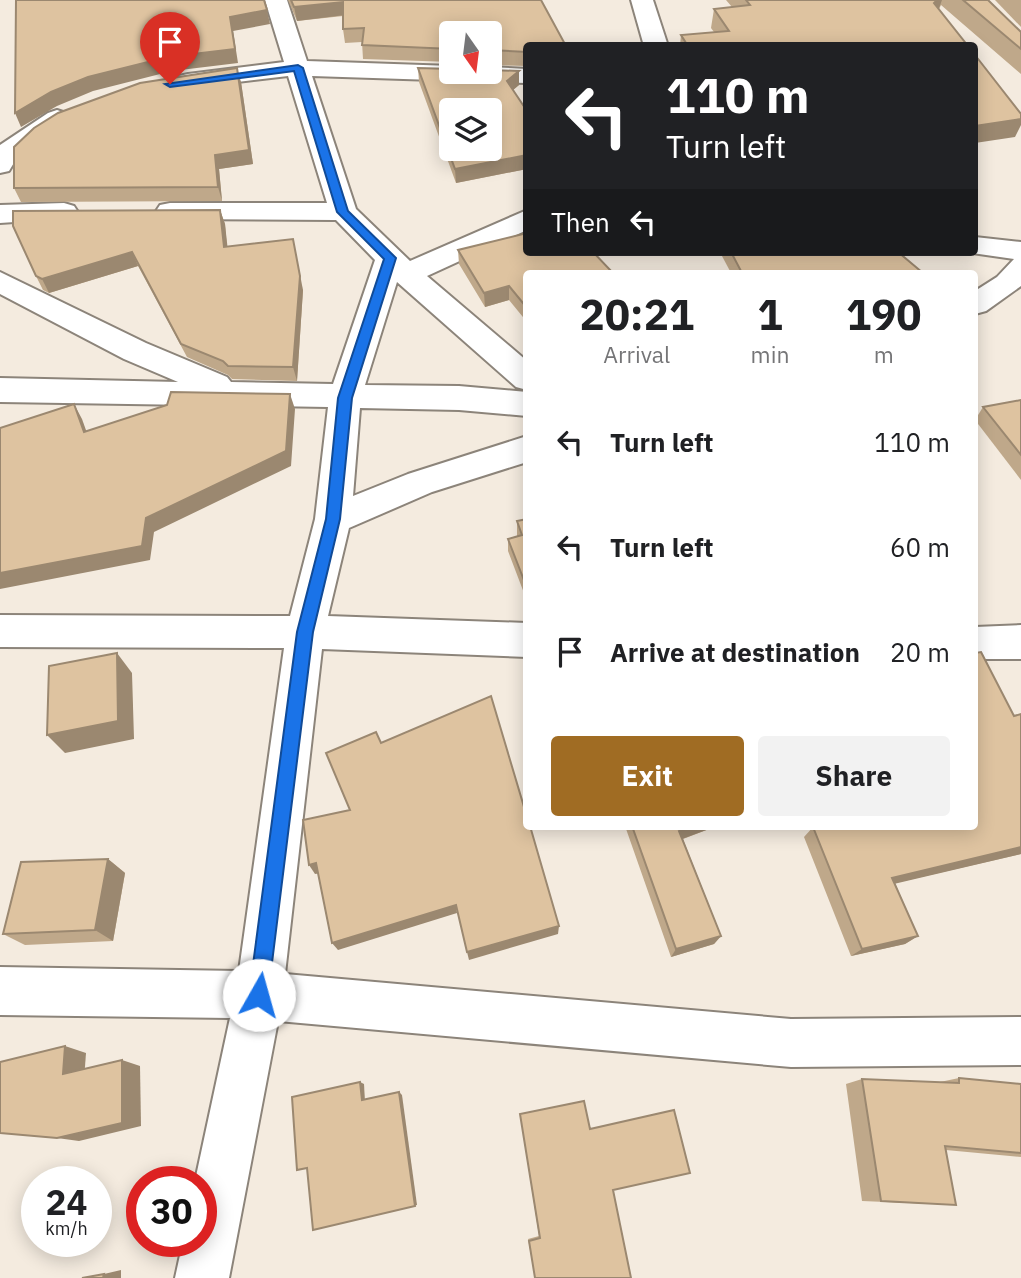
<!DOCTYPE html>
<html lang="en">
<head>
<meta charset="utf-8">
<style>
  body { margin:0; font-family:"IBM Plex Sans",sans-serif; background:#f2f2f2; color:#202124; height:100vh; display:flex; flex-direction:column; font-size:26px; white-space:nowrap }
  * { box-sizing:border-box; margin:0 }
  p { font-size:23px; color:#757577 }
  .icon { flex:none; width:38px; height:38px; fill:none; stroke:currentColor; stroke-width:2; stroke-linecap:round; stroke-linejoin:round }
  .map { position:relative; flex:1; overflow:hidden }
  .details { position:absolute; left:523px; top:270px; width:455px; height:560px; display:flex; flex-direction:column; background:#fff; border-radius:7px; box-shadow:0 4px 18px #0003 }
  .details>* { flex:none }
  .hud { position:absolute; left:523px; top:42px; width:455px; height:214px; border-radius:7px; box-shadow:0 4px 18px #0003; background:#202124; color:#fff; overflow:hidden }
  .needle { width:46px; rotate:166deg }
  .buttons { position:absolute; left:439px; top:21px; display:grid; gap:14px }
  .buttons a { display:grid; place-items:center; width:63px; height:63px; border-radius:7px; background:#fff; box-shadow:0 4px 18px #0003; font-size:35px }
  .speed { position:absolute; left:21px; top:1166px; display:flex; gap:14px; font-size:35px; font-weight:700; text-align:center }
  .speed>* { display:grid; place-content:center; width:91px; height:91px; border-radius:50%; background:#fff; box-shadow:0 4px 18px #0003; line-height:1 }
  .speed small { font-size:18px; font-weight:400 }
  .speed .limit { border:10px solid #d22; background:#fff; color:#111 }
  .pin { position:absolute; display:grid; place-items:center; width:60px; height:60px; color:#fff; margin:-72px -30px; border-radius:50% 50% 50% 0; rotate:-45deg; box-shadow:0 0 7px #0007 }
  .pin .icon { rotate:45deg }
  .me { position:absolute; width:77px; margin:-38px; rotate:7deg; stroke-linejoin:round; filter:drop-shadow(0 0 5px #0008) }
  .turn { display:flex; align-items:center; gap:24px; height:147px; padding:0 28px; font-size:32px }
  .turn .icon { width:91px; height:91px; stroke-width:2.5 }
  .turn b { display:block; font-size:49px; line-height:60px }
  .then { display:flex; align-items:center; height:66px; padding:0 28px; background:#0003; gap:14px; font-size:26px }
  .eta { display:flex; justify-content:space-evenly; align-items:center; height:119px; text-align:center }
  .eta b { font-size:42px; font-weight:800; line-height:49px }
  .button { display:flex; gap:14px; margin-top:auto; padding:14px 28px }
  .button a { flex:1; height:80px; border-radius:7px; background:#a06c23; color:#fff; font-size:28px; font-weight:800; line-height:80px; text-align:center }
  .button a+a { background:#f2f2f2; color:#202124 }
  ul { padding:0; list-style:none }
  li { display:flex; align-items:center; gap:21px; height:105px; padding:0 28px }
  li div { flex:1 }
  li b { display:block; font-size:26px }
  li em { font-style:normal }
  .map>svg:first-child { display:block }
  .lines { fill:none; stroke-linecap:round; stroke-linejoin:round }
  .minor-casing { stroke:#8c847a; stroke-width:4 }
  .minor { fill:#fff; fill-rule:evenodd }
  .wall { fill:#bfa88a }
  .shaded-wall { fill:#9b8870 }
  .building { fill:#dec3a0; stroke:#9b8870; stroke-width:2; fill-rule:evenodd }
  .route { fill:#1a73e8; stroke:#114b97; stroke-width:2 }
</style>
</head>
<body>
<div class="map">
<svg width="1021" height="1278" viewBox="0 0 1021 1278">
  <rect width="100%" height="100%" fill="#f4ebdf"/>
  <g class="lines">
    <g class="minor-casing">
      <g id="minor">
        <path d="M265,0H287L307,61L452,66V72H490V67L527,69V83L312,76L356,209L410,261L527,210V230L427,276L527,361V390L516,387L397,282L365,385L459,386L527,392V416L459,410L360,408L353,496L408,474L527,436V462L432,492L349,528L328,616L527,623V657L322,649L285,974L791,1019L1021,1017V1065L791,1067L278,1021L229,1278H175L183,1241H201V1181H195L230,1018L0,1015V967L239,971L284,648L0,647V615L290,616L315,519L328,407L0,402V378L178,382L124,359L0,294V272L146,343L227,377L231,382L333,384L375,260L336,220L170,219L160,217L156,211L160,205L170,203H327L288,76L188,88L179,86L176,81L179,76L188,74L284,62Z"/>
        <path d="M631,0H653L668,46H644Z"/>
        <path d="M57,110L66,113L70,118L66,123L18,156L9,171L0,173V145L48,113Z"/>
        <path d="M64,203L74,206L78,212L74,218L0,223V205Z"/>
        <path d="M975,237L1021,242V286L986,311L975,314V291L997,277L1014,259L965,252H975Z"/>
        <path d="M1021,625V659H975V627Z"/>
      </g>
    </g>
    <use href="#minor" class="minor"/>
  </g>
  <g class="wall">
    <path d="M288,0H541L527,46V66L490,65V33H452V62L363,59L362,42L345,43L343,29V16L297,21Z"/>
    <path d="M726,0H988L1021,32V74L941,5L939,9L968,46H680L681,35L714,32L711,28L714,9L732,7Z"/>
    <path d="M995,0H1021V27Z"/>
    <path d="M418,68L519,85L513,90L527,111V169L456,183L419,82Z"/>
    <path d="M241,82L253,164L219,169L222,201L21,202L14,188Z"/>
    <path d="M220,210L225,224L227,247L303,290L297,381L232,379L228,375L187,357L138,266L49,293L43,290L36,276Z"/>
    <path d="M458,250L527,273V322L509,300L485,307L459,264Z"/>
    <path d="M723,252H898L923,273H731L722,256Z"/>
    <path d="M1021,400V480L975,420L983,407Z"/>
    <path d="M527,519V601L508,551V539L517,536V521Z"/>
    <path d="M1021,714V854L895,883L918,936L905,944L851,956L804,837L813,827L975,826L1014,716Z"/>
    <path d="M625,826H717L683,839L721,936L714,944L671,957Z"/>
    <path d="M108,859L125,873L113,941L25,945L3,934Z"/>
    <path d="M959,1078L1021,1084V1157L946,1150L956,1205L862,1201L846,1084L862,1079L940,1082Z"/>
    <path d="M520,1114L590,1129L613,1190L535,1278L528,1239L539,1236Z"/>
  </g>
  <g class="shaded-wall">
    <path d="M937,0H942L938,11L934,3Z"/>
    <path d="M343,2L345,15L297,21L294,7Z"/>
    <path d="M267,10L270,24L233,31L238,63L172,71L93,91L57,106L21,127L15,113L51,92L230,17Z"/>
    <path d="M237,68L241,82L253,164L219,169L222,201L218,187L215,155Z"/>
    <path d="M519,71V85L507,95V81Z"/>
    <path d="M1021,119V125L1015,137L975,143V126Z"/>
    <path d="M527,155V169L456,183L455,169Z"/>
    <path d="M220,210L225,224L229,261L224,247Z"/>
    <path d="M293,239L303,290L297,381L293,367Z"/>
    <path d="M132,252L138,266L49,293L42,279Z"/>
    <path d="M509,286V300L485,307L484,293Z"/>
    <path d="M290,394L295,409L291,466L154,532L150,560L0,589V573L146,518Z"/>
    <path d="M74,404L82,419L92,447L84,432Z"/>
    <path d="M117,653L132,673L134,739L65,753L47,735Z"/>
    <path d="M693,826H717L674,842L679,831Z"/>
    <path d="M1021,847V854L881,887L892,878Z"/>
    <path d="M108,859L125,873L113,941L95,930Z"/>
    <path d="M316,863L322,873L315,874L309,865Z"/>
    <path d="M456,905L457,913L338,950L332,943Z"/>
    <path d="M559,926L558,934L469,960L467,952Z"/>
    <path d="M721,936L714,944L671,957L676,949Z"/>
    <path d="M918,936L905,944L851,956L862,949Z"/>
    <path d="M65,1046L86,1053L84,1080L63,1074Z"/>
    <path d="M122,1060L140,1066L141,1126L79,1141L57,1138Z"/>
    <path d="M360,1082L364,1084L365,1102L362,1100Z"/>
    <path d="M399,1092L402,1095L417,1205L313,1230Z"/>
    <path d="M121,1270V1278H103L104,1274Z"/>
  </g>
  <g class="building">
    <path d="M16,0H264L267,10L230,17L235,49L168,57L88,77L51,92L15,113Z"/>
    <path d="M291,0H541L566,46H527V52L490,50V33H452V49L362,45L364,28L343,29V2L294,7Z"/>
    <path d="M746,0H937L934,3L968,46H688L681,35L729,31L714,9L750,5Z"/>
    <path d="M963,0H988L1021,32V49Z"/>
    <path d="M975,55L1021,114V119L975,126Z"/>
    <path d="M237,68L249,150L215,155L218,187L14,188V147L34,128L58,113L140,83Z"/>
    <path d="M418,68L452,69V72H490V70L519,71L507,81L527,111V155L455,169ZM452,110H490V149H452Z"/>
    <path d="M220,210L224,247L293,239L300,276L293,367L228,366L223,361L181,344L132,252L42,279L36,276L13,226V211Z"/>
    <path d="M527,233V252H593L613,273H527V308L509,286L484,293L458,250Z"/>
    <path d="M731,252H898L923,273H742Z"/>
    <path d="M171,392L290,394L286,451L146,518L142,546L0,573V428L74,404L84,432L167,405Z"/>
    <path d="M1021,400V455L983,407Z"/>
    <path d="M527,519V588L508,539L522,535L517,521Z"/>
    <path d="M981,652L1014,716L1021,714V847L892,878L918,936L862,949L813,827L817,826H975V653Z"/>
    <path d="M117,653L118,721L47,735L49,666Z"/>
    <path d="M491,696L527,817V826H530L559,926L467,952L456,905L332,943L316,863L309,865L303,820L350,810L326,753L376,732L381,743Z"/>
    <path d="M632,826H693L679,831L721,936L676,949Z"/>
    <path d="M108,859L95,930L3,934L21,862Z"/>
    <path d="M65,1046L63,1074L122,1060V1123L57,1138L0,1133V1062Z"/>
    <path d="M959,1078L1021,1084V1153L945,1146L956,1205L881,1201L862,1079L959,1083Z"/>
    <path d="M360,1082L362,1100L399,1092L415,1206L313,1230L307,1168L297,1170L292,1097Z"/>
    <path d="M584,1101L590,1129L674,1110L690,1173L613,1190L631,1278H535L529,1241L540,1238L520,1114Z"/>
    <path d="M104,1274L103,1278H82Z"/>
  </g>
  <path class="route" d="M298,65L303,68L348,211L396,258L352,398L340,519L313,632L268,995L266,1002L259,1005L252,1002L249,995L297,632L326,519L338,398L384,259L337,212L294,71L170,87L165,84Z"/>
</svg>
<div class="buttons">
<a><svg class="needle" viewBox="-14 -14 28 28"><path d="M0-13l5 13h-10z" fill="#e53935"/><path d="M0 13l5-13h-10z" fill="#757577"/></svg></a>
<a><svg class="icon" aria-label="layers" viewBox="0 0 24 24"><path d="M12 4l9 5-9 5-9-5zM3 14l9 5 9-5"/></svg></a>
</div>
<div class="speed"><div>24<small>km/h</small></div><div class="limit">30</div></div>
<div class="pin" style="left:170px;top:84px;background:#d93025"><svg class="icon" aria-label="arrive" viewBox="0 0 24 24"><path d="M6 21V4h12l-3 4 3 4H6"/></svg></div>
<svg class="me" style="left:259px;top:995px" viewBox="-20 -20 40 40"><circle r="19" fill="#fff"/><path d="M0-13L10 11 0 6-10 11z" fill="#1a73e8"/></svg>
<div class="hud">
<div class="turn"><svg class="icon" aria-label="left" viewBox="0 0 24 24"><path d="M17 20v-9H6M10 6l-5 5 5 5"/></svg><div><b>110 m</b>Turn left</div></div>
<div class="then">Then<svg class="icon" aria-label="left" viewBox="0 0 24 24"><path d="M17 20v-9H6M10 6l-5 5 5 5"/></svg></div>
</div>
<section class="details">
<div class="eta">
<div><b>20:21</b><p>Arrival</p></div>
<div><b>1</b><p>min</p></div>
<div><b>190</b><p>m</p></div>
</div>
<ul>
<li><svg class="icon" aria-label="left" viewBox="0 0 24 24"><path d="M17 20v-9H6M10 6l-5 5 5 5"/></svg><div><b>Turn left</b></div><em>110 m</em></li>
<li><svg class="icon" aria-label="left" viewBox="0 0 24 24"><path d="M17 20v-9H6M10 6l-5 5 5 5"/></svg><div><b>Turn left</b></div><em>60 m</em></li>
<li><svg class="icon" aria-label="arrive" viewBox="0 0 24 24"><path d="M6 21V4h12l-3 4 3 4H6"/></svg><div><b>Arrive at destination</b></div><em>20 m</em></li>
</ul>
<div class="button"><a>Exit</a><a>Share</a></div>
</section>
</div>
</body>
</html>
